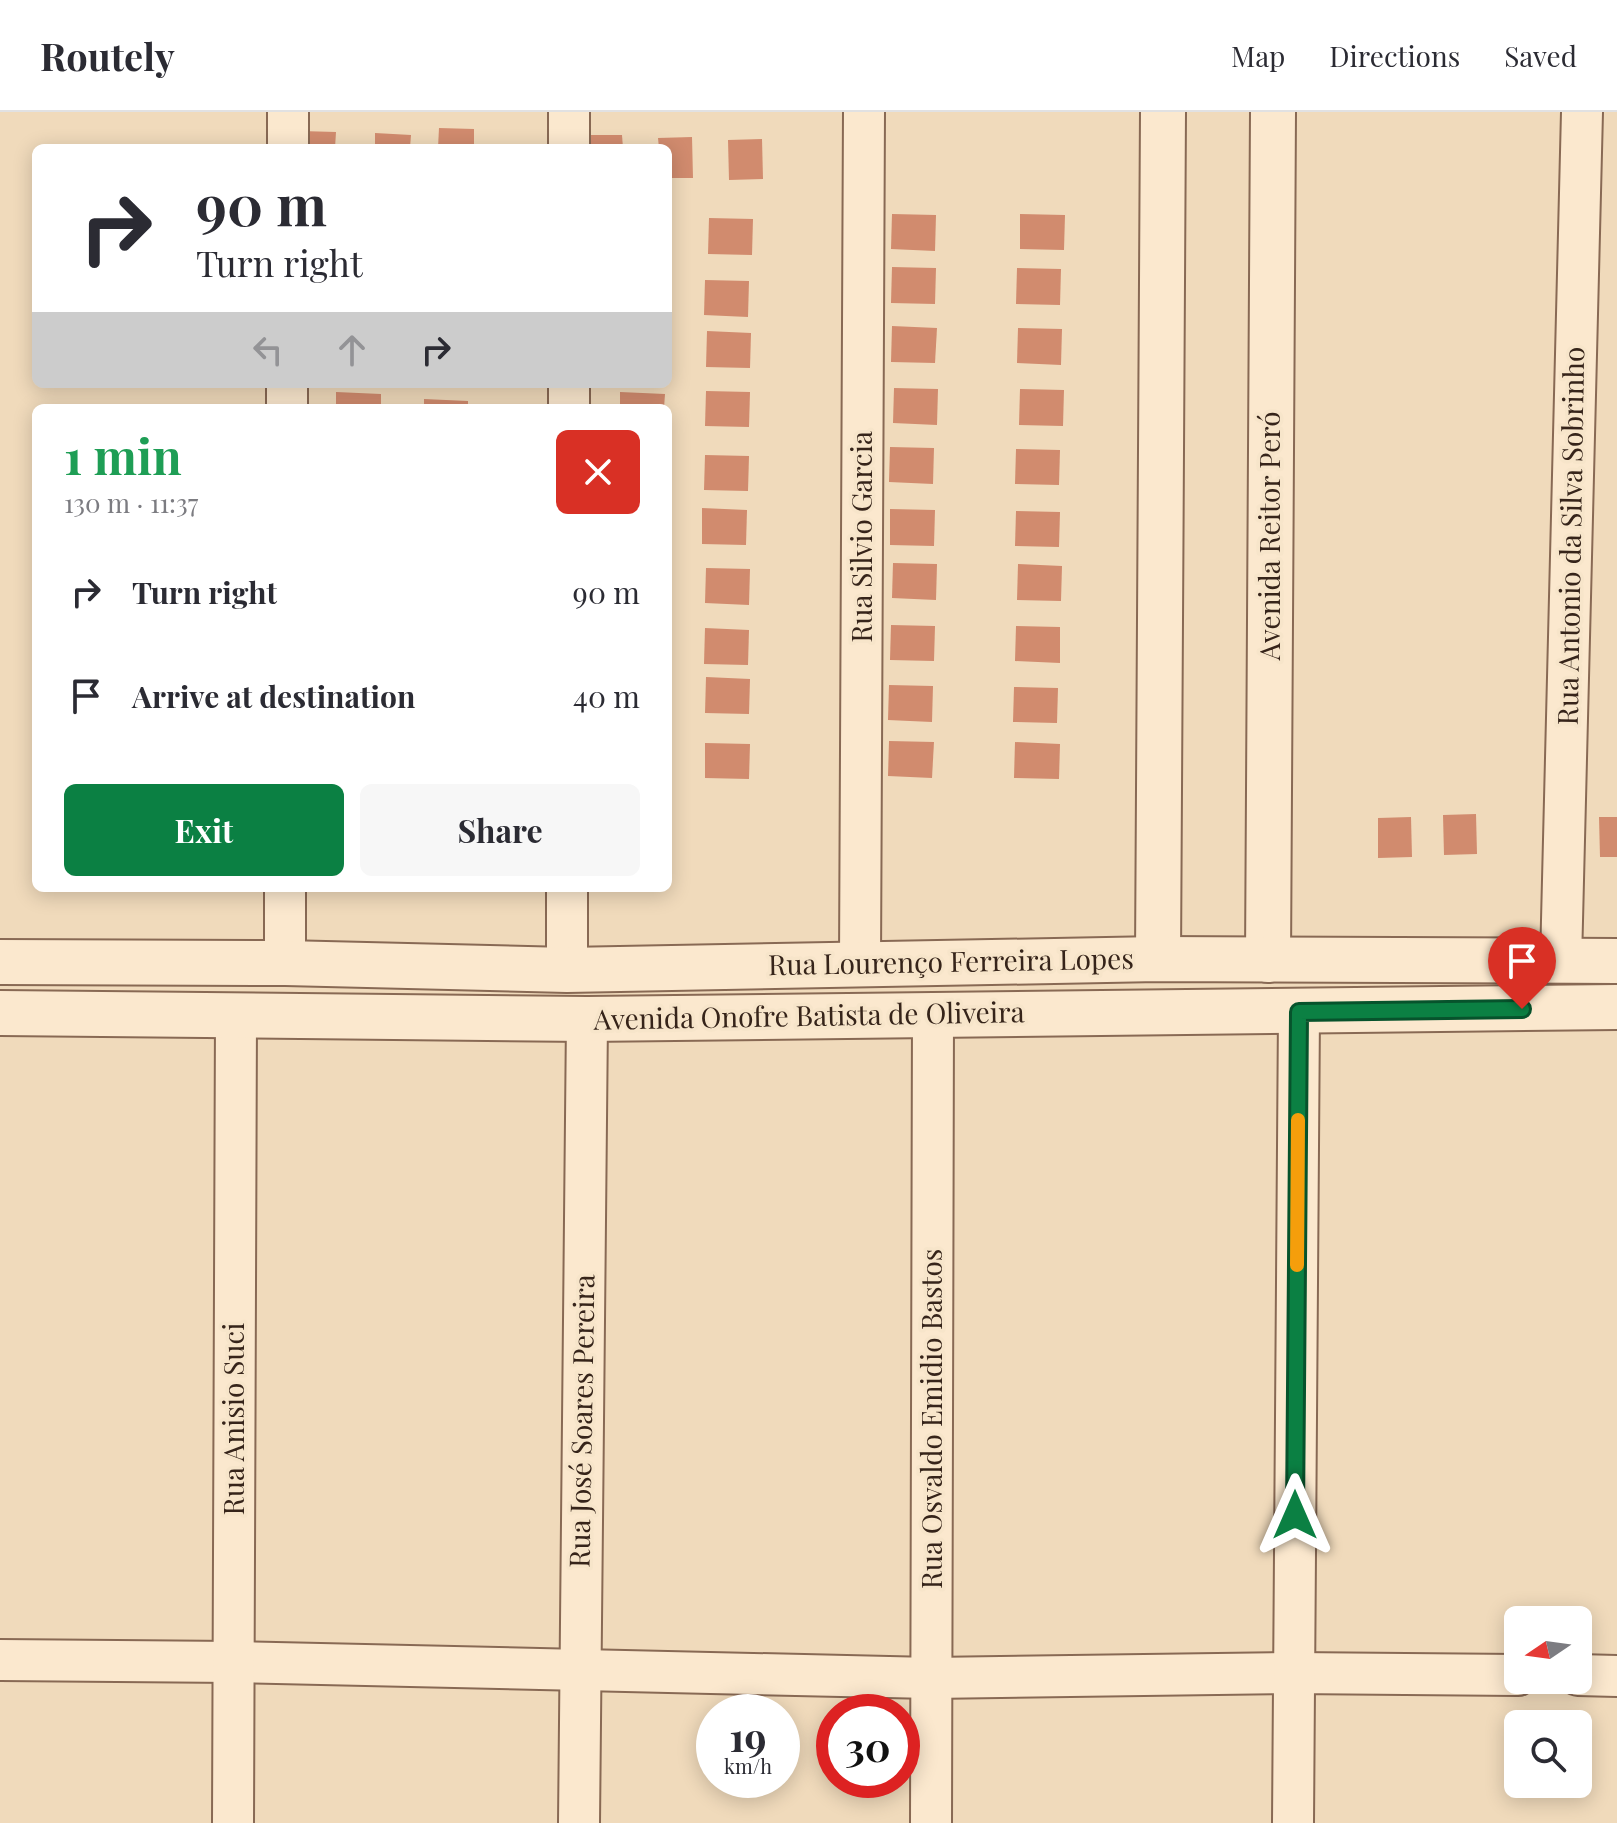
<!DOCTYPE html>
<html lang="en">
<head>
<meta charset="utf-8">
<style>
  body { margin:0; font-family:"Playfair Display",serif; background:#f7f7f7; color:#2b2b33; height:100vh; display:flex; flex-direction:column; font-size:30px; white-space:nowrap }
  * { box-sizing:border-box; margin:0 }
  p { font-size:26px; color:#7c7c81 }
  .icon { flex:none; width:44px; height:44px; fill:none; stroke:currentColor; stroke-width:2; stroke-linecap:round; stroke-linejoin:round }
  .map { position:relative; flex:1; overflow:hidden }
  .drawer { position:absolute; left:32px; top:292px; width:640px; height:488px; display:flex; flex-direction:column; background:#fff; border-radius:12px; box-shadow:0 4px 20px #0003 }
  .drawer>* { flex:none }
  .guide { position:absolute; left:32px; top:32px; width:640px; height:244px; border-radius:12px; box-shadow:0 4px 20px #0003; background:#fff; color:#2b2b33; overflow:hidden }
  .needle { width:52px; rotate:257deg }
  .tools { position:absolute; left:1504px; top:1494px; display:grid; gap:16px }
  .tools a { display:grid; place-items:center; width:88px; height:88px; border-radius:12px; background:#fff; box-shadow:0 4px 20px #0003; font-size:40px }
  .speed { position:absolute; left:696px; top:1582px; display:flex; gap:16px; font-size:40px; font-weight:700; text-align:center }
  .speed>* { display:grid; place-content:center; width:104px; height:104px; border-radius:50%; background:#fff; box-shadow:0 4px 20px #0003; line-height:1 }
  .speed small { font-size:20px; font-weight:400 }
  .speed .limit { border:12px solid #d22; background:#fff; color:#111 }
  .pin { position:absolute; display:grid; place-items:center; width:68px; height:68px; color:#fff; margin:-82px -34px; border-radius:50% 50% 50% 0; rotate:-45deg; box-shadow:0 0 8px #0007 }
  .pin .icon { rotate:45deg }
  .me { position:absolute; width:88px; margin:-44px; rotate:0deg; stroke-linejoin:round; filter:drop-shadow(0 0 6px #0008) }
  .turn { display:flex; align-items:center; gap:28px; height:168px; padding:0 32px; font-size:36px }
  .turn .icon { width:104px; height:104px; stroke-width:2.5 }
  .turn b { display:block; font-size:56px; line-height:68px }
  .lanes { display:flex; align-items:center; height:76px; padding:0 32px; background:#0003; justify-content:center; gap:40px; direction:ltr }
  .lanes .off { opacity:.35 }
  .round { display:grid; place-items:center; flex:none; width:84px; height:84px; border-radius:12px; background:#f7f7f7 }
  .head { display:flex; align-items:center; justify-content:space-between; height:136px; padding:0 32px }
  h1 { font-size:48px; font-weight:700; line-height:60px; color:#1e9e55 }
  .button { display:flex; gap:16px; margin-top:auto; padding:16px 32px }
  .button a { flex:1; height:92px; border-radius:12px; background:#0b8043; color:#fff; font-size:32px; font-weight:700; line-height:92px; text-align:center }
  .button a+a { background:#f7f7f7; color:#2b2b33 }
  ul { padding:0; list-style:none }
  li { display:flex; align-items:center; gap:24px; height:104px; padding:0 32px }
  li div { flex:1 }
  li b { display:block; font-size:30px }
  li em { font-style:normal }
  header { display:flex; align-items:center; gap:48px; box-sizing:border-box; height:112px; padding:0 40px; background:#fff; border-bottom:2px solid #e1e1e2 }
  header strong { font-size:38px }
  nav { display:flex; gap:44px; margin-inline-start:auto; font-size:28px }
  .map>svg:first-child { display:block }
  .building { fill:#d18b6e }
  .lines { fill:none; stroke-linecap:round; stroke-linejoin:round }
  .minor-casing { stroke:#886954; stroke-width:44 }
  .tertiary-casing { stroke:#886954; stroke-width:48 }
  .minor { stroke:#fbe8ce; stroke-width:40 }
  .tertiary { stroke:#fbe8ce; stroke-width:44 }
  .route-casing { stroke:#07532c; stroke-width:20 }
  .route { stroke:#0b8043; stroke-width:14 }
  .slow { stroke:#f59e0b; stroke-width:14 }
  .labels { text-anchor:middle; stroke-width:7; stroke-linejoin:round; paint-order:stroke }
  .street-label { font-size:28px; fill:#36241a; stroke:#f7e5ca }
</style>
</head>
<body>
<header>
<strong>Routely</strong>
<nav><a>Map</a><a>Directions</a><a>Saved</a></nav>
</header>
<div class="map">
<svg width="1617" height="1711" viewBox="0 0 1617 1711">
  <rect width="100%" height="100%" fill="#f0dabb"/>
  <g class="building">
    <path d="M439,16L474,17V36H438Z"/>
    <path d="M300,19L336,20L335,36H299Z"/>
    <path d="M375,21L411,23L410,36H375Z"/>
    <path d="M588,23H622L623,36H589Z"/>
    <path d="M692,25L693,66H668V36H659L658,26Z"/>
    <path d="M762,27L763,67L729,68L728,28Z"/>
    <path d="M892,102L936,103L935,139L891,137Z"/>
    <path d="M1020,102L1065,103L1064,138L1020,137Z"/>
    <path d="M709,106L753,107L752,143L708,142Z"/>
    <path d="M892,155L936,156L935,192L891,191Z"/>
    <path d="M1017,156L1061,157L1060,193L1016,192Z"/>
    <path d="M705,168L749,169L748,205L704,203Z"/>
    <path d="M892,214L937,216L935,251L891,250Z"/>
    <path d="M1018,216L1062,217L1061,253L1017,251Z"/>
    <path d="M707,219L751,221L750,256L706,255Z"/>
    <path d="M894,276L938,277L937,313L893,311Z"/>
    <path d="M1020,277L1064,278L1063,314L1019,313Z"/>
    <path d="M706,279L750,280L749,315L705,314Z"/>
    <path d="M336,280L381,282V296H336Z"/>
    <path d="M620,280L665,282L664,296H620Z"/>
    <path d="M424,287L468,289V296H424Z"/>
    <path d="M890,335L934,336L933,372L889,370Z"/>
    <path d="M1016,337L1060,338L1059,373L1015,372Z"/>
    <path d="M705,343L749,344L748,379L704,378Z"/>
    <path d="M702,396L747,398L746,433L702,432Z"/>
    <path d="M890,397L935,398L934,434L890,433Z"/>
    <path d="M1016,399L1060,400L1059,435L1015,434Z"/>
    <path d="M893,451L937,452L936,488L892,486Z"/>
    <path d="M1018,452L1062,454L1061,489L1017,488Z"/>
    <path d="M706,456L750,457L749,493L705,491Z"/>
    <path d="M891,513L935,514L934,549L890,548Z"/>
    <path d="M1016,514L1060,515V551L1015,549Z"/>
    <path d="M705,516L749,518L748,553L704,552Z"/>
    <path d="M706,565L750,567L749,602L705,601Z"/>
    <path d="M889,573L933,574L932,610L888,608Z"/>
    <path d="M1014,575L1058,576L1057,611L1013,610Z"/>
    <path d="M889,629L934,630L932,666L888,664Z"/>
    <path d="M1015,630L1060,632L1059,667L1014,666Z"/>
    <path d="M705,631L750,632L749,667L705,666Z"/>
    <path d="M1476,702L1477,742L1444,743L1443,703Z"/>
    <path d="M1411,705L1412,745L1378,746V706Z"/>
    <path d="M1599,705H1617V745H1600Z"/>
  </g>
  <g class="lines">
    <g class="minor-casing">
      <g id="minor">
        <path d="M288,36V0"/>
        <path d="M569,36V0"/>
        <path d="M287,296V272"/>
        <path d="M569,296V272"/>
        <path d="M1561,849L1582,0"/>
        <path d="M285,851V776"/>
        <path d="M860,851L864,0"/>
        <path d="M567,858V776"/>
        <path d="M0,1548L234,1550L931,1566L1293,1561L1518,1563"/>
        <path d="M1578,1563L1617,1564"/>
        <path d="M233,1711L236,903"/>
        <path d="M579,1711L587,907"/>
        <path d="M931,1711L933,903"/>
        <path d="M1293,1711L1299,900"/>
      </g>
    </g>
    <g class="tertiary-casing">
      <g id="tertiary">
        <path d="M1158,847L1163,0"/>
        <path d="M1268,848L1273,0"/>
        <path d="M0,850L285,851L567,858L1158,847L1617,849"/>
        <path d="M0,901L587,907L1617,895"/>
      </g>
    </g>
    <use href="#minor" class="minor"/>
    <use href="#tertiary" class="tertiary"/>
  </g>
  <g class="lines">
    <g class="route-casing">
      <path id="route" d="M1295,1403L1299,900L1522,897"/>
    </g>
    <use href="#route" class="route"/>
    <path class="slow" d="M1297,1153L1298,1008"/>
  </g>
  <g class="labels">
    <g class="street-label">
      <text transform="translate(1270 424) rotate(-90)" y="10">Avenida Reitor Peró</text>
      <text transform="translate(1571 424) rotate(-89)" y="10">Rua Antonio da Silva Sobrinho</text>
      <text transform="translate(862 425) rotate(-90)" y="10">Rua Silvio Garcia</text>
      <text transform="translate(951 850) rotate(-1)" y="10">Rua Lourenço Ferreira Lopes</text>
      <text transform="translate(809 904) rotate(-1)" y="10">Avenida Onofre Batista de Oliveira</text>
      <text transform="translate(234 1307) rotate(-90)" y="10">Rua Anisio Suci</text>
      <text transform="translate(932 1307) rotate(-90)" y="10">Rua Osvaldo Emidio Bastos</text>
      <text transform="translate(582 1309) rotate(-89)" y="10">Rua José Soares Pereira</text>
    </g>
  </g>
</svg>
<div class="tools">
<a><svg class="needle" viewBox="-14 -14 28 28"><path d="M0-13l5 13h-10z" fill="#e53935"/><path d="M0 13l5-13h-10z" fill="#7c7c81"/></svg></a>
<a><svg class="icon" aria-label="search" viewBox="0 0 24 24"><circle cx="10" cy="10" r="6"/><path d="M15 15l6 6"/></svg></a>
</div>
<div class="speed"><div>19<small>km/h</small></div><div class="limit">30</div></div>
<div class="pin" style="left:1522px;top:897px;background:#d93025"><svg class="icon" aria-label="arrive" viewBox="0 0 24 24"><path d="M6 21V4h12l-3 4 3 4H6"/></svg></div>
<svg class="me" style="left:1295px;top:1403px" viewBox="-20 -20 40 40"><path d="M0-17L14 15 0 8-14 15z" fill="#0b8043" stroke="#fff" stroke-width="4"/></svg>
<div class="guide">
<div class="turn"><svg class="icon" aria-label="right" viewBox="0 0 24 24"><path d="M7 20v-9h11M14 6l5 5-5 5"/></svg><div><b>90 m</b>Turn right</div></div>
<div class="lanes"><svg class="icon off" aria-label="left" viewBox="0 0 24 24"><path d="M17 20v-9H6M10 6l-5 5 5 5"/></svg><svg class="icon off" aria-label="ahead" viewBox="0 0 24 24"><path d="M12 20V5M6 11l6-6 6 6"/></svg><svg class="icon" aria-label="right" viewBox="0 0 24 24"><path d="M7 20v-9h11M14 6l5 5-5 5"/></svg></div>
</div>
<section class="drawer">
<div class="head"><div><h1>1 min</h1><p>130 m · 11:37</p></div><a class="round" style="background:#d93025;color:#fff"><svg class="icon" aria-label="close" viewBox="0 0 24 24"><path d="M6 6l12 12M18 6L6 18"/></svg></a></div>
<ul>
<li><svg class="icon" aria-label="right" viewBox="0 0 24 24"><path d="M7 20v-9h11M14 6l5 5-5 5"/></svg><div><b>Turn right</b></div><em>90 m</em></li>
<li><svg class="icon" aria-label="arrive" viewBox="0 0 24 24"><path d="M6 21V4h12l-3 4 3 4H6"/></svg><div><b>Arrive at destination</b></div><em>40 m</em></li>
</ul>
<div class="button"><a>Exit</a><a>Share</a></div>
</section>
</div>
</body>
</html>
